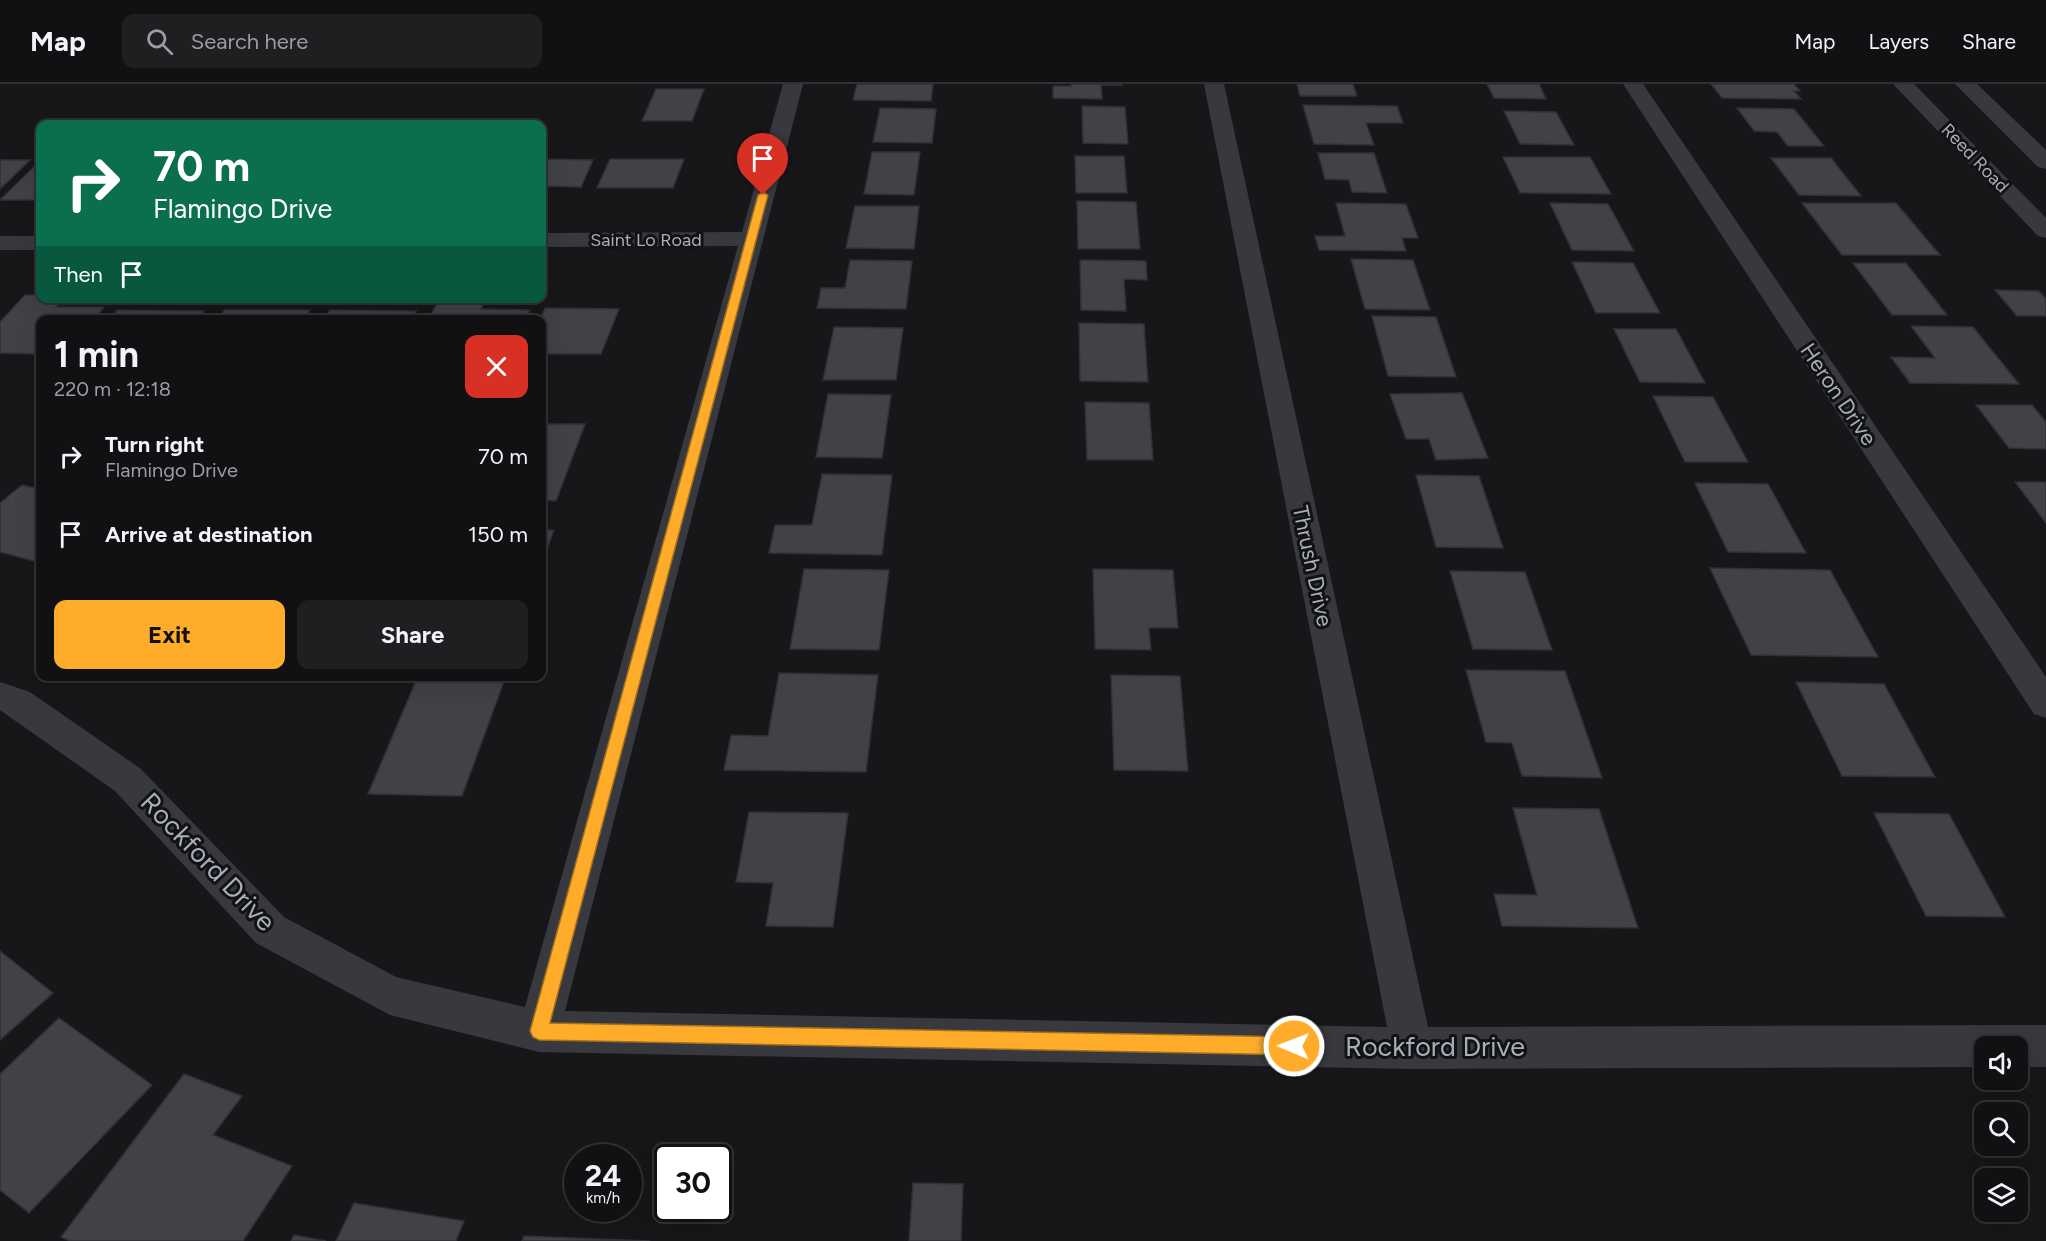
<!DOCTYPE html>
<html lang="en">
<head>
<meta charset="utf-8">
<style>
  body { margin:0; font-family:Figtree,sans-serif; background:#1e1f21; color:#f1f3f6; height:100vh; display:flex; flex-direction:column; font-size:22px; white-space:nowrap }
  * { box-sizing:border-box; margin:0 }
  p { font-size:20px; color:#9c9da0 }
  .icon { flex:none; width:33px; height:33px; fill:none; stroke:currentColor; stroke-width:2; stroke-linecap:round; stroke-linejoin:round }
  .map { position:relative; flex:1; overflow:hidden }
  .sheet { position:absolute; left:36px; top:231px; width:510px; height:366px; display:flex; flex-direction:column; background:#111113; border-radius:12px; box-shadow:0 6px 24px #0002,0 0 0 2px #303133 }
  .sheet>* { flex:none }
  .top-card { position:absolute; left:36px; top:36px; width:510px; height:183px; border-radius:12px; box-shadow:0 6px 24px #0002,0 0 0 2px #303133; background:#0b6e4f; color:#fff; overflow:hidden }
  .tools { position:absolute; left:1974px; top:952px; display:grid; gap:12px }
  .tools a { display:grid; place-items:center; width:54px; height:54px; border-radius:12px; background:#111113; box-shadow:0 6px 24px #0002,0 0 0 2px #303133; font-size:30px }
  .speed { position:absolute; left:564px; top:1060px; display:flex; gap:12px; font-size:30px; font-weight:700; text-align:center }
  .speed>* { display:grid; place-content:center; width:78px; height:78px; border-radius:50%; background:#111113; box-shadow:0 6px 24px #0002,0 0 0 2px #303133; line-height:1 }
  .speed small { font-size:15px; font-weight:400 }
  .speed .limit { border:3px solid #111; border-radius:9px; background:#fff; color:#111 }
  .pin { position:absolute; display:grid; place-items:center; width:51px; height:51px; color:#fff; margin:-62px -26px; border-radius:50% 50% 50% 0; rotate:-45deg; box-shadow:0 0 6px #0007 }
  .pin .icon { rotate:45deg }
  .me { position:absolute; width:66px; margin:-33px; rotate:271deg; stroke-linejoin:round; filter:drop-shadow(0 0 4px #0008) }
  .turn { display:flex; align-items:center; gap:21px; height:126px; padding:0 18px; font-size:27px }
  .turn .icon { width:78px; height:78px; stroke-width:2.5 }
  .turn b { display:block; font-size:42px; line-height:51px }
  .then { display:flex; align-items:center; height:57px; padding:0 18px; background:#0003; gap:12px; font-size:22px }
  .round { display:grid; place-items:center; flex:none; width:63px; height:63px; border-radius:12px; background:#1e1f21 }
  .head { display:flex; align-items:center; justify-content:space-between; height:102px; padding:0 18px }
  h1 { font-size:36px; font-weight:700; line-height:45px }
  .button { display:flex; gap:12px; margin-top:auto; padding:12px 18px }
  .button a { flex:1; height:69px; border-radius:12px; background:#feac2a; color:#111; font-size:24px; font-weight:700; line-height:69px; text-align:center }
  .button a+a { background:#1e1f21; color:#f1f3f6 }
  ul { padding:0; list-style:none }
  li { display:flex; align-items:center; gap:18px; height:78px; padding:0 18px }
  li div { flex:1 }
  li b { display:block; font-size:22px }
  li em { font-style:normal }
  header { display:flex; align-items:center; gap:36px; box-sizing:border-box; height:84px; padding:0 30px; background:#111113; border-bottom:2px solid #303133 }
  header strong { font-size:28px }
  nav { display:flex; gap:33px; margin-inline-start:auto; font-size:21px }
  .search { width:420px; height:54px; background:#1e1f21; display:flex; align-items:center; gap:15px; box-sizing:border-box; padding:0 21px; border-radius:12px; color:#9c9da0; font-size:22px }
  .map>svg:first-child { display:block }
  .building { fill:#414246; stroke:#313135; stroke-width:1.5 }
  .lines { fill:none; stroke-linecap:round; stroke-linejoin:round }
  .minor { fill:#37393e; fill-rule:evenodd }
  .tertiary { fill:#37393e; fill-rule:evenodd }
  .route { fill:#feac2a; stroke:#a5701b; stroke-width:1.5 }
  .labels { text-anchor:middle; stroke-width:6; stroke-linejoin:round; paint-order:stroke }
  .far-street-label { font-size:18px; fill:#a8aeba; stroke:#121214 }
  .street-label { font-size:22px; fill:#a8aeba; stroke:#121214 }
  .near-street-label { font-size:27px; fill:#a8aeba; stroke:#121214 }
</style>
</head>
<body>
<header>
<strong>Map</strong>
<div class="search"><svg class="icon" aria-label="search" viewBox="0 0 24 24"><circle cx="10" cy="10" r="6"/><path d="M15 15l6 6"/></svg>Search here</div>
<nav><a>Map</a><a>Layers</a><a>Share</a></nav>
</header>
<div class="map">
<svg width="2046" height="1157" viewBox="0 0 2046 1157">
  <rect width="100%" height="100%" fill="#171719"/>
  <g class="building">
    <path d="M857,0H933L931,17L853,16Z"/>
    <path d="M1071,0H1122V1H1101L1102,15L1053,14V2H1071Z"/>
    <path d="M1297,0H1353L1357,12H1300Z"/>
    <path d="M1487,0H1539L1546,15L1494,14Z"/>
    <path d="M1711,0H1794L1800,7H1794L1801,15L1722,14Z"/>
    <path d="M656,5H704L692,37H642Z"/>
    <path d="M1303,21L1397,22L1403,39H1366L1374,61L1314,60Z"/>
    <path d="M1082,22L1125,23L1128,60L1083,59Z"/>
    <path d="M880,24L936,25L932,59L873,58Z"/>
    <path d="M1737,24L1794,25L1824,62H1788L1777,48L1754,47Z"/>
    <path d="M1504,27L1556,28L1574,61L1520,60Z"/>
    <path d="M872,68H920L914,111L864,110Z"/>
    <path d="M1318,69H1374L1387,109L1352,108L1349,96L1325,95Z"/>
    <path d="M1075,72H1124L1127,109H1076Z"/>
    <path d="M1503,73H1590L1611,110L1520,109Z"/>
    <path d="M1771,74H1831L1861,112L1799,111Z"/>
    <path d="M542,75L593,76L581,103L542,102Z"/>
    <path d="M610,75H684L673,104H597Z"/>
    <path d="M0,76H30L0,105Z"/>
    <path d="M40,77V116H0Z"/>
    <path d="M1077,117L1136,118L1140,165H1078Z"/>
    <path d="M1336,119L1406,120L1418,154H1402L1406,167L1319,166L1315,152H1345Z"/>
    <path d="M1550,119L1608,120L1634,167L1572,166Z"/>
    <path d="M1802,119H1896L1940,171H1842Z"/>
    <path d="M855,122H919L914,165L846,164Z"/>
    <path d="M1351,175L1413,176L1430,226L1365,225Z"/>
    <path d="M850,176L912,177L906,225L817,224L821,204H845Z"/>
    <path d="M1080,176L1146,177L1147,196L1124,195L1126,227L1081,226Z"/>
    <path d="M1572,178L1633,179L1660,229H1596Z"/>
    <path d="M1853,179H1906L1947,231H1892Z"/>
    <path d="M1995,206L2039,207L2046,215V232H2017Z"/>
    <path d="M25,211H40V214H63L56,223H104L94,236H40V270L0,269V238Z"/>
    <path d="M440,214H487L481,225L530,226L525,236H428Z"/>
    <path d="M545,224L619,225L601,270H542V236H540Z"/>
    <path d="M117,226L204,227L198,236H110Z"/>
    <path d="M224,226H310L305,236H217Z"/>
    <path d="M330,226L416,227L411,236H324Z"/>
    <path d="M1372,232L1436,233L1456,293L1388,292Z"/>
    <path d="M1079,239L1144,240L1148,298L1080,297Z"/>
    <path d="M1911,242L1973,243L2019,300L1910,299L1891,273L1935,274Z"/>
    <path d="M834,243L903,244L896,296H823Z"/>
    <path d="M1614,245H1676L1705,299L1640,298Z"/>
    <path d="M1462,309L1488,374L1436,376L1429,355H1406L1390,310Z"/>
    <path d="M828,310L891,311L882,374L816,373Z"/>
    <path d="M1653,312L1713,313L1748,378H1685Z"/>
    <path d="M1085,318L1149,319L1153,376H1087Z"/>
    <path d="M1976,321H2032L2046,338V365L2009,364Z"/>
    <path d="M542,340H585L556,417L542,416Z"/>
    <path d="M822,390L892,391L882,471L769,469L775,441H812Z"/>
    <path d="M1416,391L1479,392L1503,464L1436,463Z"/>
    <path d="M2015,398H2046V439Z"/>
    <path d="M1695,399L1768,400L1806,469L1728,468Z"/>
    <path d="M22,401L40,405V474L37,478L0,468V419Z"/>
    <path d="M542,446H554L542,479Z"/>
    <path d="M1710,484L1830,486L1878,573L1751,571Z"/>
    <path d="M804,485L889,486L879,566L790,565Z"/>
    <path d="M1093,485L1173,486L1178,544H1149L1151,566L1095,565Z"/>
    <path d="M1450,487L1525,488L1552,566L1473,565Z"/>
    <path d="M1466,586L1565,587L1602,694L1522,692L1512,659L1486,658Z"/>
    <path d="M779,589L878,591L866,688L724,686L731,651L768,652Z"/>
    <path d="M1111,591L1180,592L1188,687L1114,686Z"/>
    <path d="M418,592H506L462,712L368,710Z"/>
    <path d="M1796,598L1884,600L1935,693L1842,692Z"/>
    <path d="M1513,724L1599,725L1638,844L1502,842L1494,810L1537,811Z"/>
    <path d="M749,728L848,729L833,843L766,842L773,799L736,798Z"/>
    <path d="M1874,729L1949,730L2005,833L1926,832Z"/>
    <path d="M0,867L53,909L0,956Z"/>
    <path d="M59,934L152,1001L29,1129L0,1106V990Z"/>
    <path d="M184,990L242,1012L213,1051L292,1082L243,1157H70L61,1153Z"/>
    <path d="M913,1099L963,1100L961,1157H909Z"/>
    <path d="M354,1119L464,1137L456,1157H336Z"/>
    <path d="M294,1151L326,1157H291Z"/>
    <path d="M524,1152L650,1157H522Z"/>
  </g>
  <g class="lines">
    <g class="minor">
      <path d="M783,0H803L565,927L1387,943L1204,0H1224L1428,943L2046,941V983H2018V963H1984V983L1412,985L539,968L390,931L256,859L115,707L0,626V598L30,608L141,685L284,833L396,893L525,923L738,162L542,163V149L742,148Z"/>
      <path d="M1623,0H1643L2046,593V634L2034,630Z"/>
      <rect x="0" y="152" width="40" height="14"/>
    </g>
    <g class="tertiary">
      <path d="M1893,0H1914L2046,134V154L2038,152Z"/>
      <path d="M1955,0H1977L2046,66V85L2038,83Z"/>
    </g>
  </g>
  <path class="route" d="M763,108L768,111L550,939L1294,953L1300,956L1302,962L1300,968L1294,971L539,956L533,953L530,947L758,111Z"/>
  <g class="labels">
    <g class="far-street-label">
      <text transform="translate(1975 74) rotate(46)" y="6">Reed Road</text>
      <text x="646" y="162">Saint Lo Road</text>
    </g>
    <g class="street-label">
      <text transform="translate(1839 310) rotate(56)" y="8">Heron Drive</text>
      <text transform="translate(1313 482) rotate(78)" y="8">Thrush Drive</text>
    </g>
    <g class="near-street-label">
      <text transform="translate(208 778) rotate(46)" y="9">Rockford Drive</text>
      <text x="1435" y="972">Rockford Drive</text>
    </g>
  </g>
</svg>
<div class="tools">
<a><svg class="icon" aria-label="sound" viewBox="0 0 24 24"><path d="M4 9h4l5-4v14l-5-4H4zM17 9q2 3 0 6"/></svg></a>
<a><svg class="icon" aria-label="search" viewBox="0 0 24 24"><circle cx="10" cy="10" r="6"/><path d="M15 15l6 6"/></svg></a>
<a><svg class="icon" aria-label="layers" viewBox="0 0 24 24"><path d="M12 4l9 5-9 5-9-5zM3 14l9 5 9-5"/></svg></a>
</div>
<div class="speed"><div>24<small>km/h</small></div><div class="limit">30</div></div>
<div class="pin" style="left:763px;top:111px;background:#d93025"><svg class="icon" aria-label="arrive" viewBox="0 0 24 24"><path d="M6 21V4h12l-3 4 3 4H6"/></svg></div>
<svg class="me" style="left:1294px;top:962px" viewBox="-20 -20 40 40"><circle r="17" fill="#feac2a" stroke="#fff" stroke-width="3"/><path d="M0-11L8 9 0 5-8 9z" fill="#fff"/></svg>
<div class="top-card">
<div class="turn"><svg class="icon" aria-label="right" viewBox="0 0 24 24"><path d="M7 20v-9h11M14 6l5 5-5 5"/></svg><div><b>70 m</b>Flamingo Drive</div></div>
<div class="then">Then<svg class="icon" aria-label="arrive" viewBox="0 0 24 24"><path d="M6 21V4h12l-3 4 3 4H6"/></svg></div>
</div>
<section class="sheet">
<div class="head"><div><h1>1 min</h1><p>220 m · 12:18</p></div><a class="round" style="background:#d93025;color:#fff"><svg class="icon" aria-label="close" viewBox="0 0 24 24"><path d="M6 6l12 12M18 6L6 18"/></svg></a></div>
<ul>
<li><svg class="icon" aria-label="right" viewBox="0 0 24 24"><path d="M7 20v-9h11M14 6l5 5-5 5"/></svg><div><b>Turn right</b><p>Flamingo Drive</p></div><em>70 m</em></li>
<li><svg class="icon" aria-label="arrive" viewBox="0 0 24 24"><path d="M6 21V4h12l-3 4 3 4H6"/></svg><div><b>Arrive at destination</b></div><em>150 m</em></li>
</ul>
<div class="button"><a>Exit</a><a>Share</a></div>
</section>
</div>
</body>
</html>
